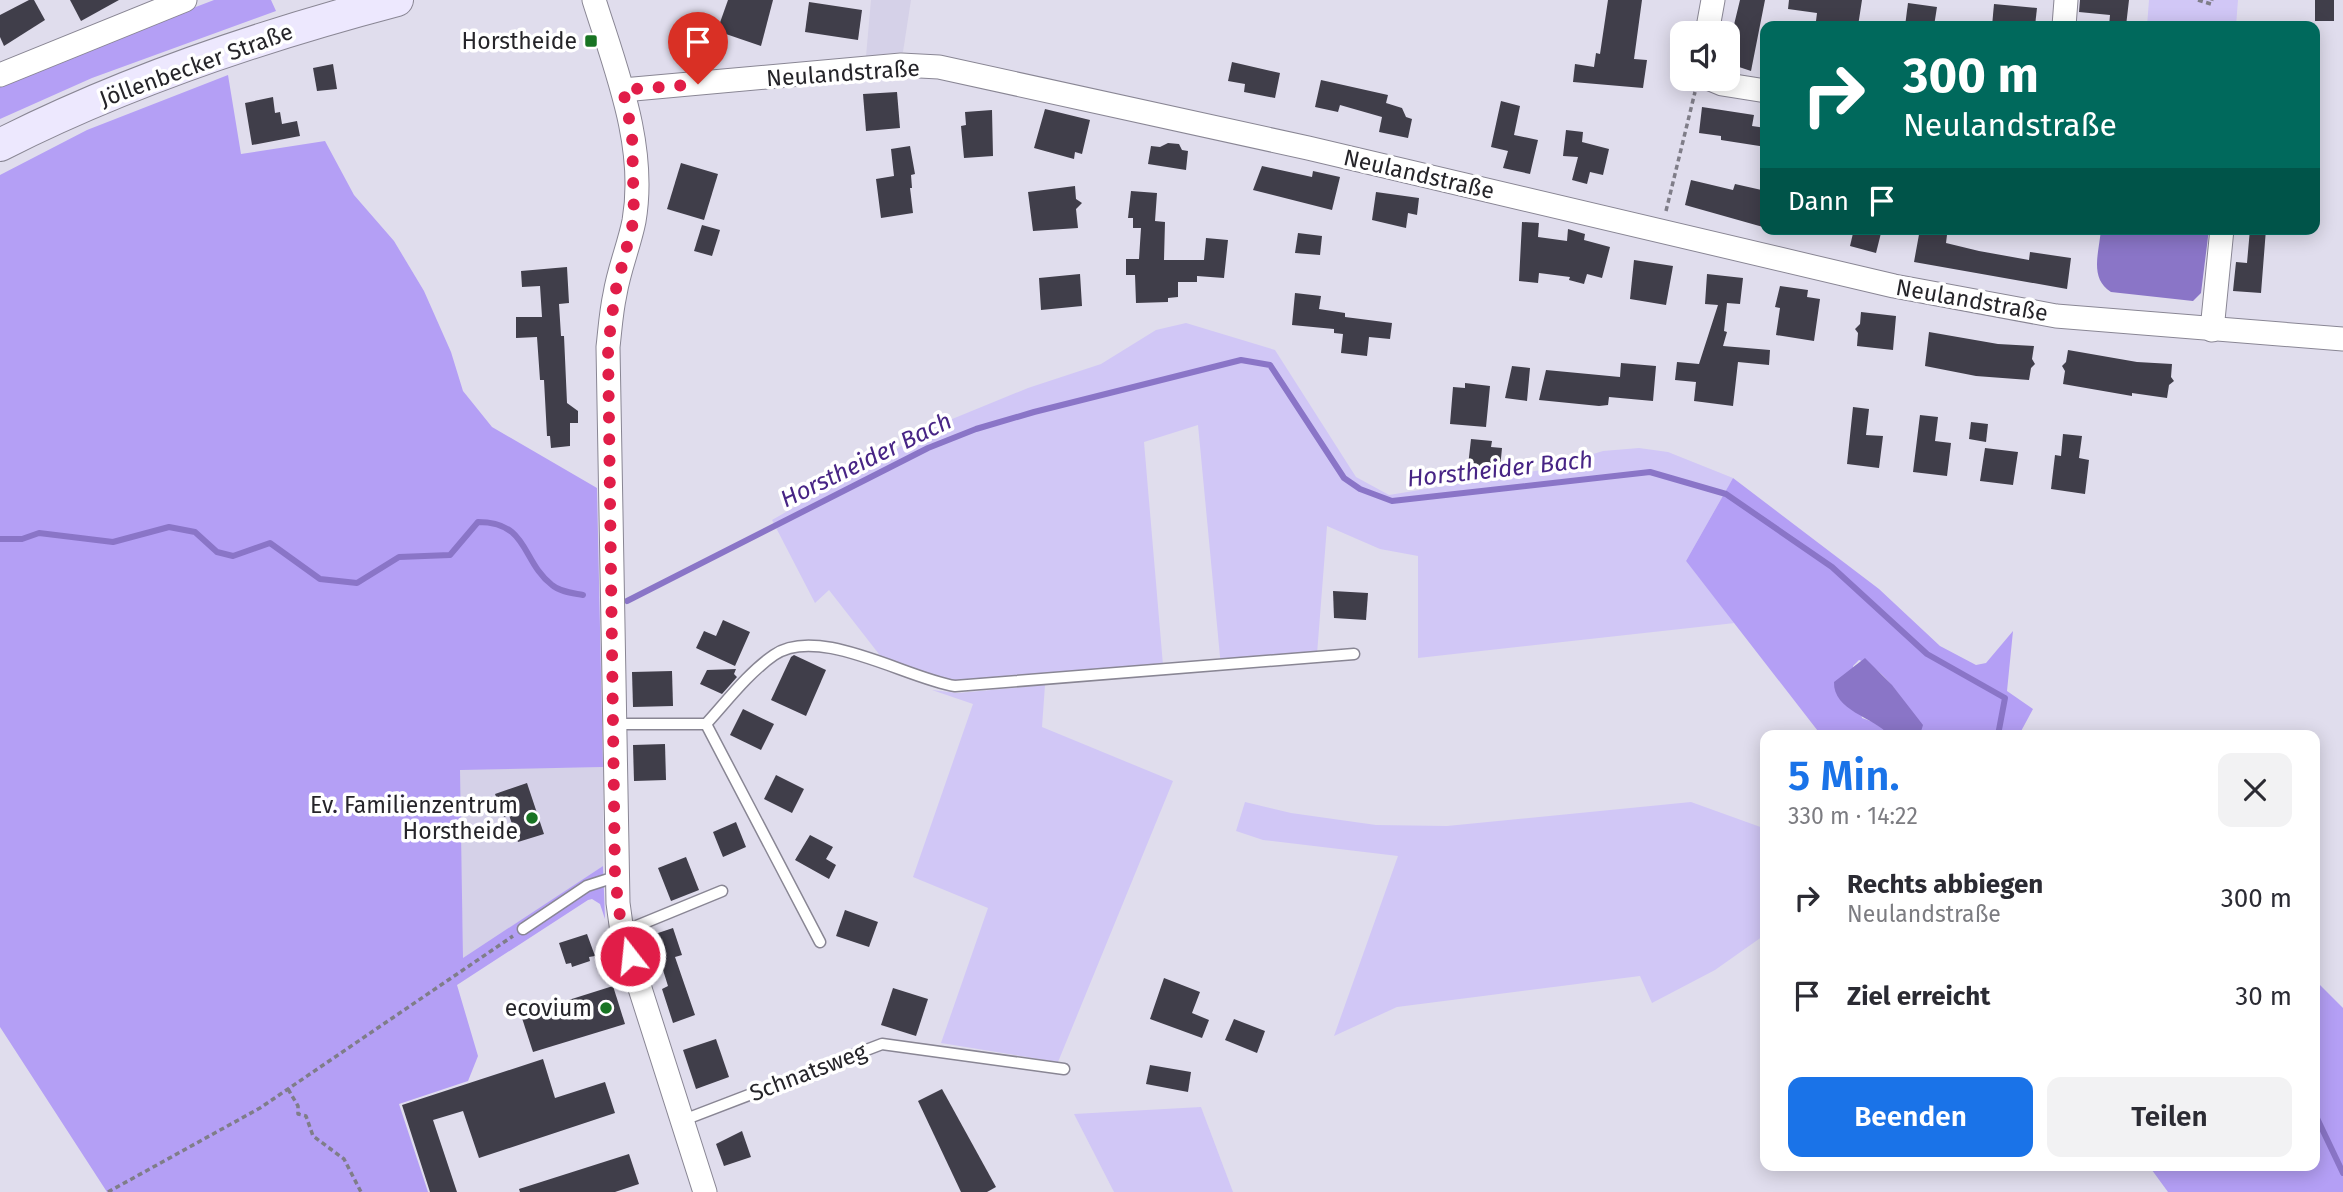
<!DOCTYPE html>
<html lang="de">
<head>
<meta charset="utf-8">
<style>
  body { margin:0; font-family:"Fira Sans",sans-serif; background:#f2f2f3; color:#2b2b33; height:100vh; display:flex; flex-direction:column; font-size:26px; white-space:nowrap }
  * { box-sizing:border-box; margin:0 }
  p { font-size:23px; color:#7c7c81 }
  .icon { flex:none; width:38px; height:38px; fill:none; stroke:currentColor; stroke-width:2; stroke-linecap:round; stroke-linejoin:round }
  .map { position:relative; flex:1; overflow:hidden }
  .panel { position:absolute; left:1760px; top:730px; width:560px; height:441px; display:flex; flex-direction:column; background:#fff; border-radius:14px; box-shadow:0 4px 18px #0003 }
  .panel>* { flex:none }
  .guide { position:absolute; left:1760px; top:21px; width:560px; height:214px; border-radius:14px; box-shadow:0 4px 18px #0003; background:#00695c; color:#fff; overflow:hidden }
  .tools { position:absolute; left:1670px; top:21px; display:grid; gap:14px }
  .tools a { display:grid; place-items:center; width:70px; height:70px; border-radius:14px; background:#fff; box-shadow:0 4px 18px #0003; font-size:35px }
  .pin { position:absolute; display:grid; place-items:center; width:60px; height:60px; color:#fff; margin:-72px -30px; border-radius:50% 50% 50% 0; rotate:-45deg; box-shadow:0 0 7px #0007 }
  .pin .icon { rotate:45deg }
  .me { position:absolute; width:77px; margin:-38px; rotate:344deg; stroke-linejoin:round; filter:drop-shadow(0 0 5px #0008) }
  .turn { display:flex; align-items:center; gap:24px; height:147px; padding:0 28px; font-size:32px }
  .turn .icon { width:91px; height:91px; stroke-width:2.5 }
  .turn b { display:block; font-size:49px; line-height:60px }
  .then { display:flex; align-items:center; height:66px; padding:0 28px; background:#0003; gap:14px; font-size:26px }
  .round { display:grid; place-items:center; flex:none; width:74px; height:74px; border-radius:14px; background:#f2f2f3 }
  .head { display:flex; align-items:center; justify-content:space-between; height:119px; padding:0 28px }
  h1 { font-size:42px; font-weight:600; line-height:52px; color:#1a73e8 }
  .primary-button { display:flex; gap:14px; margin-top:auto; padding:14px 28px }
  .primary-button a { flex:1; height:80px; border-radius:14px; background:#1a73e8; color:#fff; font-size:28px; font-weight:600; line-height:80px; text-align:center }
  .primary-button a+a { background:#f2f2f3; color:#2b2b33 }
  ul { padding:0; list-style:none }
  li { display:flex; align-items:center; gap:21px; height:98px; padding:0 28px }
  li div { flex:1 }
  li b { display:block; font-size:26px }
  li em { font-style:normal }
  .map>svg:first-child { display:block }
  .built { fill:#d5d1e8 }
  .green { fill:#d1c7f6 }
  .forest { fill:#b49ff5 }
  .water { fill:#8a75c7 }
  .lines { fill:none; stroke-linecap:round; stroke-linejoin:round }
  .stream { stroke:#8a75c7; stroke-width:6 }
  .building { fill:#403e4a }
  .service-casing { stroke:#898694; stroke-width:13 }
  .minor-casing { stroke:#898694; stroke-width:25 }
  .secondary-casing { stroke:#898694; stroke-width:34 }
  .path { stroke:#7f7d88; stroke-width:3.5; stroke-dasharray:5 3.5; stroke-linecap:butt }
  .service { stroke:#fff; stroke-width:10 }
  .minor { stroke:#fff; stroke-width:23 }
  .secondary { stroke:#ede8fe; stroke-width:32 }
  .route { stroke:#e11d48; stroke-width:12; stroke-dasharray:0 21.6 }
  .poi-dot { fill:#187423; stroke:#fff; stroke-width:2.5 }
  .labels { text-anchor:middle; stroke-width:7; stroke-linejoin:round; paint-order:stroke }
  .poi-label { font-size:23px; fill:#252429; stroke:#fff; text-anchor:end }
  .street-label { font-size:23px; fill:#252429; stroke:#fff }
  .water-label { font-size:24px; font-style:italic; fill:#472485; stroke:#fff }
</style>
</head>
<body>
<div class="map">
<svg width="2343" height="1192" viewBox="0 0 2343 1192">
  <rect width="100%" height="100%" fill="#e0dded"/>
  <g class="built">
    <path d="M871,0H911L903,52L866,56Z"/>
    <path d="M603,767V866L463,959L459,769Z"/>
  </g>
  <g class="green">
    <path d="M2149,0H2238L2236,26H2147Z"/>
    <path d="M1186,323L1275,350L1356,477L1389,495L1541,470L1603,451L1639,448L1668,452L1733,478L1686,561L1735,623L1418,658V556L1380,549L1327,526L1317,654L1221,667L1198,425L1144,442L1163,665L956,682L937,680L882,658L829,590L815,603L772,520L940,424L1028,388L1101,364L1156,330Z"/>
    <path d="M1045,685L1042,727L1173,781L1058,1062L941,1043L988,908L913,877L973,704L932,690L958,693Z"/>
    <path d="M1245,802L1291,813L1376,825L1447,826L1691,802L1766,829V934L1715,970L1652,1003L1640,976L1397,1007L1334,1036L1398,856L1263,840L1236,831Z"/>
    <path d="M1201,1107L1233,1192H1114L1074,1114Z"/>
  </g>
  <g class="forest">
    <path d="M214,0H271L276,11L92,78L0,119V82Z"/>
    <path d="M228,75L241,154L325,141L354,195L394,241L424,291L451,352L463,391L492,427L597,488L603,767L460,770L463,958L603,866L605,919L600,904L592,899L588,900L457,985L478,1056L468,1081L399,1104L428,1192H107L0,1027V175L87,130Z"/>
    <path d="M1733,478L1879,589L1940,646L1976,665L1986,663L2013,631L2007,691L2033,709L2019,735H1920L1922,725C1904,705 1886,668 1859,660L1853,666L1862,718L1879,724L1889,735H1821L1686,561Z"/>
    <path d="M2315,980L2343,1008V1192H2168L2149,1166H2315Z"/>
  </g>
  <g class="water">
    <path d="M2101,229H2209L2201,293L2193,301L2111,292C2089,278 2099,253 2101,229Z"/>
    <path d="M1865,658L1892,685L1923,725L1920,735H1889C1874,717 1833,711 1834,682Z"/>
  </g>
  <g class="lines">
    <g class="stream">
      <path d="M0,539H22L39,533L113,542L169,527L195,532L217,552L233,556L270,543L320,579L357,583L399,557L450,555L478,522C529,522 521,561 552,585C560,592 573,593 583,595"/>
      <path d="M627,601L928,448L976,429L1034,412L1241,360L1270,365L1344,478L1360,489L1392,501L1650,472L1726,494L1832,567L1927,654L2005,698L1998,735"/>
      <path d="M2315,1114L2343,1173"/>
    </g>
  </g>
  <g class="building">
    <path d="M29,0H34L45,20L4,46L0,37V15Z"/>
    <path d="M70,0H119L81,21Z"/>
    <path d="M728,0H773L761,46L717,31Z"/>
    <path d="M1608,0H1642L1634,59L1647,60L1643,88L1573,82L1575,64L1594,67L1596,53L1600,54Z"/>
    <path d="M1740,0H1765L1751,71L1727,63V40L1729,32L1732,33Z"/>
    <path d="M1789,0H1862L1858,26L1823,25V22L1816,21L1817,13L1788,9Z"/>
    <path d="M2080,0H2129L2126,26H2109L2110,15L2079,12Z"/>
    <rect x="2315" y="0" width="19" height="21"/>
    <path d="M809,2L862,10L858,40L805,32Z"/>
    <path d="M1908,3L1937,7L1934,26H1905Z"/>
    <path d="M1994,4L2037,8L2035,26H1992Z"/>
    <path d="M1232,62L1280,73L1275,98L1244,92L1245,84L1228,81Z"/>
    <path d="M333,64L337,89L317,91L313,68Z"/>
    <path d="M1321,80L1388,95L1386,103L1402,108L1406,117L1412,119L1408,138L1379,132L1382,117L1340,105L1338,112L1315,107Z"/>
    <path d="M897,92L900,128L866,131L863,94Z"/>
    <path d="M273,97L275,113L280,112L282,124L297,121L300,136L252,145L245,103Z"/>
    <path d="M1501,101L1520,106L1514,135L1538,140L1530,174L1503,168L1508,151L1491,147Z"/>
    <path d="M1702,107L1754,115L1752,126L1766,128V147L1721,140V136L1699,133Z"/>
    <path d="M1045,109L1090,120L1082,154L1075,152L1074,159L1034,148Z"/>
    <path d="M992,110L993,156L964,158L961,126L966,125L965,112Z"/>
    <path d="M1566,130L1583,132L1582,142L1609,149L1603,175L1590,172L1587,184L1572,180L1578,157L1563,156Z"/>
    <path d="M1168,143L1179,144L1182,150L1188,151L1186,170L1148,164L1151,146L1160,147Z"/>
    <path d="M910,146L915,174L911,175L912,188H910L913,213L881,218L876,179L894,176L891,149Z"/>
    <path d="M681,163L718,174L704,220L667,209Z"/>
    <path d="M1262,166L1312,177L1313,171L1340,177L1332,210L1253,190Z"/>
    <path d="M1691,180L1733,190L1735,184L1766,191L1763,227L1685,205Z"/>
    <path d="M1075,186L1076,199L1082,203L1076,209L1078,228L1033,231L1028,192Z"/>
    <path d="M1131,191L1157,193L1155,221L1165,222L1164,260H1204L1206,238L1228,240L1224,278L1197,276V282H1178V297L1168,298V302L1136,303L1135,275H1126V259H1139L1141,228H1133V218H1128Z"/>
    <path d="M1376,192L1419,198L1417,215L1408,213L1406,228L1372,220Z"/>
    <path d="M1522,222L1539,223L1538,237L1567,241L1568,229L1585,234L1584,240L1610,247L1602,278L1587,274L1584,284L1569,280L1570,277L1539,273L1538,283L1519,281Z"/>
    <path d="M702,225L720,230L712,256L694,251Z"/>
    <path d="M1854,229H1882L1876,253L1850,246Z"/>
    <path d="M1920,229L1947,235L1946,243L1979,251L2029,260L2030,252L2071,258L2067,289L1914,262Z"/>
    <path d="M2250,229H2266L2261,293L2233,291L2236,262L2247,263Z"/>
    <path d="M1298,233L1322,236L1320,255L1295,253Z"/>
    <path d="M1634,260L1673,266L1666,305L1630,299Z"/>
    <path d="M567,267L569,303L559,304L561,336H564L567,403L578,411V423H570V446L551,448L550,436H547L544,380H540L537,337L516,338V317H542L540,286L522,287L521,271Z"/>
    <path d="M1080,274L1082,306L1041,310L1039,278Z"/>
    <path d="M1707,274L1743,278L1740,304L1727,303L1724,331L1727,332L1723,346L1770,350L1769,365L1738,362L1733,406L1694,401L1696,382L1675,380L1677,362L1699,364L1718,305L1705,304Z"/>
    <path d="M1780,286L1808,290L1807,297L1820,299L1814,341L1776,335L1780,308L1775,307Z"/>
    <path d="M1295,293L1321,296L1319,309L1345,313V317L1392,323L1390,339L1369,337L1367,356L1341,353L1343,334L1334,333V329L1292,325Z"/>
    <path d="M1861,312L1896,316L1893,350L1857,346L1858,333L1855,329L1860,324Z"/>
    <path d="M1929,332L1998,344L2034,346L2032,359L2035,364L2031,368L2029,380L1976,376L1925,366Z"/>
    <path d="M2068,350L2137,362L2172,364L2171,377L2174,381L2169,385L2167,398L2132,393V396L2063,384L2065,371L2062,366L2066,362Z"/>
    <path d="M1621,363L1656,366L1653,401L1609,397L1608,405L1599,406L1539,400L1546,370L1620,377Z"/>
    <path d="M1512,366L1530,368L1527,401L1505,398Z"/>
    <path d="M1465,383L1490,386L1486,427L1450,424L1453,387L1465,388Z"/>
    <path d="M1853,407L1869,409L1866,435L1883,436L1879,468L1847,464Z"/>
    <path d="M1920,415L1938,417L1935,441L1951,443L1947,476L1913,472Z"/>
    <path d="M1971,422L1988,424L1986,442L1969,439Z"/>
    <path d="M2063,434L2082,436L2079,458L2089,460L2085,494L2051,489L2055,455L2061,456Z"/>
    <path d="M1471,439L1492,441L1491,447L1502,448L1500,469L1468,466Z"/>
    <path d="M1985,448L2018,452L2013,485L1980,481Z"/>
    <path d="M1333,591L1368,593L1366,620L1334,618Z"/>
    <path d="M723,620L750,632L735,666L696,648L704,631L716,636Z"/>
    <path d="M794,655L826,670L806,716L771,700L791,657Z"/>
    <path d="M736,669L734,674L737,677L722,694L700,684L707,670Z"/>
    <path d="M672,671L673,706L633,707L632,672Z"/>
    <path d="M743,709L774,724L761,750L730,735Z"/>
    <path d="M665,744L666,780L634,781L633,745Z"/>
    <path d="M776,775L804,789L792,813L764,799Z"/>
    <path d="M527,783L544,834L518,842L509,815L504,817L495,794Z"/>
    <path d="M736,822L746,847L723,857L713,832Z"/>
    <path d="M810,835L833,847L826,859L836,865L829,879L795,860Z"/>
    <path d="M686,857L699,890L671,901L658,868Z"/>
    <path d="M845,910L878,922L869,947L836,936Z"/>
    <path d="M673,928L682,955L675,957L695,1015L673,1023L662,989L668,986L652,935Z"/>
    <path d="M587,934L595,956L589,957L590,961L572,967L571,963L566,964L559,943Z"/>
    <path d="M1164,978L1200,992L1192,1013L1209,1020L1202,1038L1150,1019Z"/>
    <path d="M613,986L625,1024L533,1052L521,1015Z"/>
    <path d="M893,988L928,999L916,1036L881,1025Z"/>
    <path d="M1234,1019L1265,1031L1257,1053L1225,1040Z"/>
    <path d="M716,1039L729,1077L696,1089L683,1050Z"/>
    <path d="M543,1059L555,1098L605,1082L615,1113L479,1158L463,1111L433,1120L457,1192H430L402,1105Z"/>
    <path d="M1150,1065L1191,1072L1188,1092L1146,1084Z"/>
    <path d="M942,1089L996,1187L987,1192H961L918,1101Z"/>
    <path d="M742,1131L751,1157L724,1166L716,1144Z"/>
    <path d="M629,1154L639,1184L615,1192H520L519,1189Z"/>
  </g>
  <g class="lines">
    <g class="service-casing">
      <g id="service">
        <path d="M614,724H706C727,701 748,673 774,655C818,624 908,679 955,686L1354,654"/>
        <path d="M706,724L820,942"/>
        <path d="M523,929L587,886L615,877"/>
        <path d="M622,932L722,891"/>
        <path d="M681,1121L882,1044L1064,1069"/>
      </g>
    </g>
    <g class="minor-casing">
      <g id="minor">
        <path d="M594,0C616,70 647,146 634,221C629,246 619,269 615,294C611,312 610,330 608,347L618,903L622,932L705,1192"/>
        <path d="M2064,26L2066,0"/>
        <path d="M1707,33L1713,0"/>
        <path d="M0,75L185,0"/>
        <path d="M1710,79L1722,84L1766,91"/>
        <path d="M623,90L901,65L939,67L1308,148L1894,286L2056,316L2343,339"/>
        <path d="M2212,330L2222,229"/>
      </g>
    </g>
    <g class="secondary-casing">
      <path id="secondary" d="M0,145C126,81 260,36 397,0"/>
    </g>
    <g class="path">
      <path d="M2198,0L2211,4L2212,0"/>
      <path d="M1666,211L1695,92"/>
      <path d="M288,1089L298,1106V1114L306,1116L313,1136L344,1159L361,1192"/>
      <path d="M108,1192L260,1108L513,936"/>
    </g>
    <use href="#service" class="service"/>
    <use href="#minor" class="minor"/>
    <use href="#secondary" class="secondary"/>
  </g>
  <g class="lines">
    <path class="route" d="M630,956L620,917L615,877L608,347L615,293L634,219L632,133L623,90L698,84"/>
  </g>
  <g class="poi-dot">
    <rect x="584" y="34" width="14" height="14" rx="3.5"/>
    <circle cx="532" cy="818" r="7"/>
    <circle cx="606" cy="1008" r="7"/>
  </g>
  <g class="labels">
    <g class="poi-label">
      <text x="577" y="49">Horstheide</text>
      <text x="518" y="813">Ev. Familienzentrum<tspan x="518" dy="26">Horstheide</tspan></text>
      <text x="592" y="1016">ecovium</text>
    </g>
    <g class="street-label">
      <text transform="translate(196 65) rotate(-20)" y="8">Jöllenbecker Straße</text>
      <text transform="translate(843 73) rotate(-4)" y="8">Neulandstraße</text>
      <text transform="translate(1419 174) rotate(13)" y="8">Neulandstraße</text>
      <text transform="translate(1972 300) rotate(10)" y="8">Neulandstraße</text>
      <text transform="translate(808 1072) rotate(-21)" y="8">Schnatsweg</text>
    </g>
    <g class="water-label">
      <text transform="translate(866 460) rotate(-26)" y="8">Horstheider Bach</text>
      <text transform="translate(1500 469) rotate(-6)" y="8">Horstheider Bach</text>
    </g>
  </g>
</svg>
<div class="tools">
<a><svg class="icon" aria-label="sound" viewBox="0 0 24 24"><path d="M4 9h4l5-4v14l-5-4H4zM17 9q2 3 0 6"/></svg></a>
</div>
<div class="pin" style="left:698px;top:84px;background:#d93025"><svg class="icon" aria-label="arrive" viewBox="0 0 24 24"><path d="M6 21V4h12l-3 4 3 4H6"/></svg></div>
<svg class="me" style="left:630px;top:956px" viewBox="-20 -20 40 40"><circle r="17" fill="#e11d48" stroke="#fff" stroke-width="3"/><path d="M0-11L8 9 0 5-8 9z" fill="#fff"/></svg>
<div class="guide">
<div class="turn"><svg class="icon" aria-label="right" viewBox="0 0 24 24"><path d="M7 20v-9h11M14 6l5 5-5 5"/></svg><div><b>300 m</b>Neulandstraße</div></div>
<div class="then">Dann<svg class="icon" aria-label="arrive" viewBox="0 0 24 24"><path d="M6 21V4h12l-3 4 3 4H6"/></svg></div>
</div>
<section class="panel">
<div class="head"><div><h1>5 Min.</h1><p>330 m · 14:22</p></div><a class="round"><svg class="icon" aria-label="close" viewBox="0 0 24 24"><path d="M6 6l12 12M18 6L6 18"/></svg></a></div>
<ul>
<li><svg class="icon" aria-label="right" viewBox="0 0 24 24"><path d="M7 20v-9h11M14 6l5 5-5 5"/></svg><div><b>Rechts abbiegen</b><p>Neulandstraße</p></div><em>300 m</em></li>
<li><svg class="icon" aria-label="arrive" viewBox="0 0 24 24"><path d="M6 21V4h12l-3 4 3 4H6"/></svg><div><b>Ziel erreicht</b></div><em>30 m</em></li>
</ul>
<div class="primary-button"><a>Beenden</a><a>Teilen</a></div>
</section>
</div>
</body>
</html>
